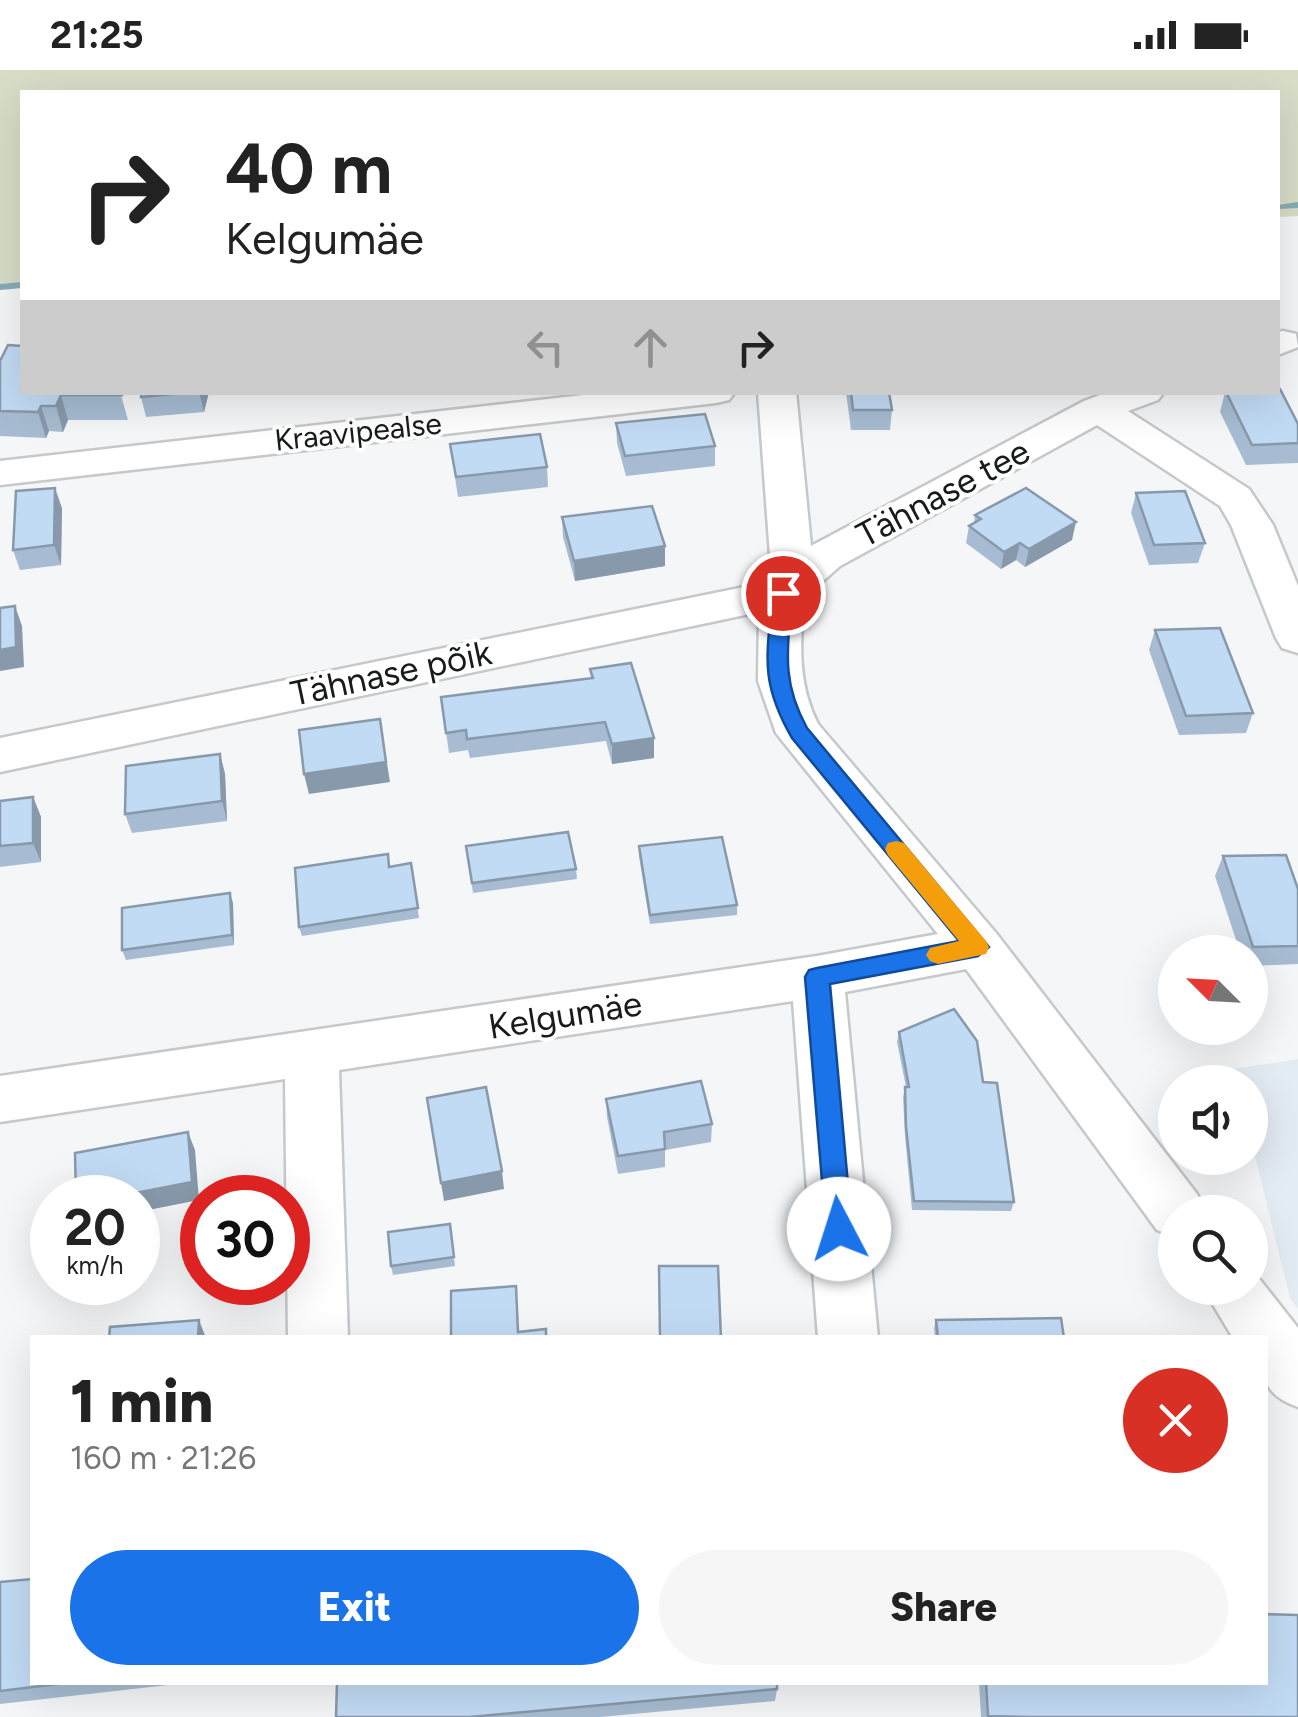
<!DOCTYPE html>
<html lang="en">
<head>
<meta charset="utf-8">
<style>
  body { margin:0; font-family:Figtree,sans-serif; background:#f6f6f6; color:#222; height:100vh; display:flex; flex-direction:column; font-size:38px; white-space:nowrap }
  * { box-sizing:border-box; margin:0 }
  p { font-size:32px; color:#767676 }
  .icon { flex:none; width:55px; height:55px; fill:none; stroke:currentColor; stroke-width:2; stroke-linecap:round; stroke-linejoin:round }
  .map { position:relative; flex:1; overflow:hidden }
  .sheet { position:absolute; left:30px; top:1265px; width:1238px; height:350px; display:flex; flex-direction:column; background:#fff; border-radius:0px; box-shadow:0 10px 40px #0002 }
  .sheet>* { flex:none }
  .banner { position:absolute; left:20px; top:20px; width:1260px; height:305px; border-radius:0px; box-shadow:0 10px 40px #0002; background:#fff; color:#222; overflow:hidden }
  .needle { width:65px; rotate:294deg }
  .tools { position:absolute; left:1158px; top:865px; display:grid; gap:20px }
  .tools a { display:grid; place-items:center; width:110px; height:110px; border-radius:50%; background:#fff; box-shadow:0 10px 40px #0002; font-size:50px }
  .speed { position:absolute; left:30px; top:1105px; display:flex; gap:20px; font-size:50px; font-weight:700; text-align:center }
  .speed>* { display:grid; place-content:center; width:130px; height:130px; border-radius:50%; background:#fff; box-shadow:0 10px 40px #0002; line-height:1 }
  .speed small { font-size:25px; font-weight:400 }
  .speed .limit { border:15px solid #d22; background:#fff; color:#111 }
  .pin { position:absolute; display:grid; place-items:center; width:85px; height:85px; color:#fff; margin:-42px; border:5px solid #fff; border-radius:50%; box-shadow:0 2px 10px #0007 }
  .me { position:absolute; width:110px; margin:-55px; rotate:355deg; stroke-linejoin:round; filter:drop-shadow(0 0 8px #0008) }
  .turn { display:flex; align-items:center; gap:35px; height:210px; padding:0 40px; font-size:45px }
  .turn .icon { width:130px; height:130px; stroke-width:2.5 }
  .turn b { display:block; font-size:70px; line-height:85px }
  .lanes { display:flex; align-items:center; height:95px; padding:0 40px; background:#0003; justify-content:center; gap:50px; direction:ltr }
  .lanes .off { opacity:.35 }
  .round { display:grid; place-items:center; flex:none; width:105px; height:105px; border-radius:52px; background:#f6f6f6 }
  .summary { display:flex; align-items:center; justify-content:space-between; height:170px; padding:0 40px }
  h1 { font-size:60px; font-weight:800; line-height:75px }
  .primary-button { display:flex; gap:20px; margin-top:auto; padding:20px 40px }
  .primary-button a { flex:1; height:115px; border-radius:60px; background:#1a73e8; color:#fff; font-size:40px; font-weight:800; line-height:115px; text-align:center }
  .primary-button a+a { background:#f6f6f6; color:#222 }
  .status { display:flex; justify-content:space-between; align-items:center; height:70px; padding:0 50px; background:#fff; direction:ltr }
  .status svg { height:28px; fill:currentColor }
  .map>svg:first-child { display:block }
  .built { fill:#e3ebf3 }
  .green { fill:#d7ddc7 }
  .lines { fill:none; stroke-linecap:round; stroke-linejoin:round }
  .stream { fill:#87adb6; fill-rule:evenodd }
  .street-casing { stroke:#c6c8ca; stroke-width:5 }
  .street { fill:#fff; fill-rule:evenodd }
  .wall { fill:#a7bcd2 }
  .shaded-wall { fill:#8899ab }
  .building { fill:#c2dbf4; stroke:#8899ab; stroke-width:2.5 }
  .route { fill:#1a73e8; stroke:#114b97; stroke-width:2.5 }
  .slow { fill:#f59e0b }
  .labels { text-anchor:middle; stroke-width:8; stroke-linejoin:round; paint-order:stroke }
  .far-street-label { font-size:30px; fill:#191a1a; stroke:#fff }
  .street-label { font-size:35px; fill:#191a1a; stroke:#fff }
</style>
</head>
<body>
<div class="status"><b>21:25</b><svg viewBox="0 0 49 12"><path d="M0 12V9h3v3zM5 12V6h3v6zM10 12V3h3v9zM15 12V0h3v12zM26 1h20v11H26zM47 4h2v5h-2z"/></svg></div>
<div class="map">
<svg width="1298" height="1647" viewBox="0 0 1298 1647">
  <rect width="100%" height="100%" fill="#f4f6f8"/>
  <path class="built" d="M1298,989V1239L1290,1228L1250,1066V1012H1237L1234,999Z"/>
  <path class="green" d="M0,0H1298V146L1278,147V22H22V213L0,214Z"/>
  <g class="lines">
    <g class="stream">
      <path d="M1298,132V138L1278,139V135Z"/>
      <path d="M22,212V218L0,220V214Z"/>
    </g>
    <g class="street-casing">
      <g id="street">
        <path d="M1283,261L1296,264L1298,277L1278,285V262Z"/>
        <path d="M610,322H735L729,330L716,333L0,415V391Z"/>
        <path d="M758,322H796L811,476L1084,331L1108,322H1164L1158,330L1128,341L1249,419L1273,455L1298,516V583L1282,578L1276,568L1231,455L1220,436L1097,355L840,496L804,528C800,572 797,613 818,654L996,863L1197,1124L1206,1142H1175V1167L1157,1160L966,899L845,922L878,1268H818L793,931L339,1000L348,1268H288L285,1009L0,1052V1006L817,886L938,864L776,663L758,611L759,542L0,702V668L764,513L770,486Z"/>
        <path d="M1250,1197L1298,1258V1337C1258,1322 1265,1306 1265,1268H1233L1203,1218H1250Z"/>
      </g>
    </g>
    <use href="#street" class="street"/>
  </g>
  <g class="wall">
    <path d="M0,291L121,325L128,350H68L63,362L49,361L46,368L0,366Z"/>
    <path d="M142,322H209L204,342L146,347L141,327Z"/>
    <path d="M846,322H889L892,340L890,360H851Z"/>
    <path d="M1225,322L1298,354V393L1246,395L1220,342Z"/>
    <path d="M616,353L715,376V396L626,406L617,373Z"/>
    <path d="M450,374L547,397L548,417L458,427Z"/>
    <path d="M1136,423L1205,473L1198,493L1149,495L1131,443Z"/>
    <path d="M62,438L61,495L20,500L13,480Z"/>
    <path d="M975,445L1072,470L1025,497L1016,490L1001,499L966,473L969,456L974,453Z"/>
    <path d="M562,447L665,476V496L575,511L563,467Z"/>
    <path d="M1155,560L1253,643L1246,663L1179,665L1149,580Z"/>
    <path d="M590,599L654,668V688L612,694L606,671L470,688L468,680L449,683L441,627L591,608Z"/>
    <path d="M220,684L225,704L227,751L132,763L125,744Z"/>
    <path d="M33,727L41,747V792L0,797V731Z"/>
    <path d="M466,776L576,799L577,809L473,823Z"/>
    <path d="M639,776L737,835V845L650,854L639,786Z"/>
    <path d="M1223,786L1298,819V894L1250,896V882H1240L1215,806Z"/>
    <path d="M411,793L419,848L302,866L299,857L390,797Z"/>
    <path d="M233,833L234,875L126,890L122,880Z"/>
    <path d="M899,962L983,1012L1014,1132L1011,1141L912,1140L905,1066L903,1027L906,1017L897,972Z"/>
    <path d="M606,1029L712,1054L711,1072L665,1080V1097L618,1104L607,1047Z"/>
    <path d="M450,1154L455,1196L393,1205L391,1196Z"/>
    <path d="M936,1250L1064,1268H935L934,1258Z"/>
    <path d="M0,1512L32,1612H195L0,1634Z"/>
    <path d="M979,1612H1265L1298,1647H981Z"/>
    <path d="M777,1619L775,1631L600,1647H336Z"/>
  </g>
  <g class="shaded-wall">
    <path d="M199,322H209L204,342Z"/>
    <path d="M61,325L68,350L63,362L56,336Z"/>
    <path d="M41,336L49,361L46,368L38,342Z"/>
    <path d="M55,418L62,438L61,495L54,475Z"/>
    <path d="M1076,452L1072,470L1025,497L1029,479Z"/>
    <path d="M1020,473L1016,490L1001,499L1004,482Z"/>
    <path d="M665,476V496L575,511L574,491Z"/>
    <path d="M15,536L22,556L24,597L0,601V580Z"/>
    <path d="M380,649L390,712L309,724L304,704Z"/>
    <path d="M654,668V688L612,694V674Z"/>
    <path d="M220,684L225,704L227,751L222,731Z"/>
    <path d="M33,727L41,747V792L33,773Z"/>
    <path d="M230,823L233,833L234,875L232,865Z"/>
    <path d="M188,1062L195,1080L199,1130L138,1142V1128H110Z"/>
    <path d="M502,1101L504,1119L444,1131L441,1113Z"/>
    <path d="M199,1250L206,1268H198Z"/>
  </g>
  <g class="building">
    <path d="M8,275L22,276V322H118L121,325H61L56,336H41L38,342L0,341V291Z"/>
    <path d="M1278,319H1280L1298,354V373L1252,375L1226,322H1278Z"/>
    <path d="M142,322H194L141,327Z"/>
    <path d="M851,322H889L892,340H853Z"/>
    <path d="M705,344L715,376L625,386L616,353Z"/>
    <path d="M540,364L547,397L456,407L450,374Z"/>
    <path d="M55,418L54,475L13,480L16,421Z"/>
    <path d="M1026,418L1076,452L1029,479L1020,473L1004,482L969,456L981,449L975,445Z"/>
    <path d="M1185,421L1205,473L1154,475L1136,423Z"/>
    <path d="M652,436L665,476L574,491L562,447Z"/>
    <path d="M15,536L16,577L0,580V538Z"/>
    <path d="M1220,558L1253,643L1186,646L1155,560Z"/>
    <path d="M631,593L654,668L612,674L605,652L467,669L466,660L446,663L441,627L593,608L590,599Z"/>
    <path d="M380,649L386,692L304,704L299,660Z"/>
    <path d="M220,684L222,731L125,744L126,696Z"/>
    <path d="M33,727V773L0,776V731Z"/>
    <path d="M568,762L576,799L472,813L466,776Z"/>
    <path d="M722,767L737,835L650,845L639,776Z"/>
    <path d="M388,784L389,797L411,793L418,838L299,857L295,798Z"/>
    <path d="M1286,785L1298,819V876L1253,877L1223,786Z"/>
    <path d="M230,823L232,865L122,880V838Z"/>
    <path d="M954,939L977,971L983,1012L997,1013L1014,1132L914,1131L906,1057L905,1017H909L899,962Z"/>
    <path d="M701,1011L712,1054L664,1062L665,1079L618,1086L606,1029Z"/>
    <path d="M486,1017L502,1101L441,1113L427,1028Z"/>
    <path d="M188,1062L192,1112L110,1128H76L75,1083Z"/>
    <path d="M450,1154L454,1187L391,1196L388,1162Z"/>
    <path d="M659,1196H718L721,1268H660Z"/>
    <path d="M516,1216L518,1262L546,1259V1268H451V1221Z"/>
    <path d="M1061,1248L1064,1268H938L936,1250Z"/>
    <path d="M199,1250L198,1268H109L110,1257Z"/>
    <path d="M32,1509V1612H74L0,1621V1512Z"/>
    <path d="M1265,1544L1298,1545V1647H1030L988,1646L986,1612H1265Z"/>
    <path d="M337,1612H777V1619L470,1647H336Z"/>
  </g>
  <path class="route" d="M783,517L792,523C788,576 780,610 807,658L989,877L978,886L830,914L852,1159L848,1168L839,1171L830,1168L826,1159L805,907L809,900L817,898L959,871L792,668C759,611 767,585 773,523Z"/>
  <path class="slow" d="M896,771L904,773L986,871L989,877L986,884L938,894L930,891L926,885L930,878L959,871L888,785L885,779L888,773Z"/>
  <g class="labels">
    <g class="far-street-label">
      <text transform="translate(358 362) rotate(-6)" y="10">Kraavipealse</text>
    </g>
    <g class="street-label">
      <text transform="translate(943 423) rotate(-28)" y="12">Tähnase tee</text>
      <text transform="translate(391 603) rotate(-12)" y="12">Tähnase põik</text>
      <text transform="translate(565 945) rotate(-9)" y="12">Kelgumäe</text>
    </g>
  </g>
</svg>
<div class="tools">
<a><svg class="needle" viewBox="-14 -14 28 28"><path d="M0-13l5 13h-10z" fill="#e53935"/><path d="M0 13l5-13h-10z" fill="#767676"/></svg></a>
<a><svg class="icon" aria-label="sound" viewBox="0 0 24 24"><path d="M4 9h4l5-4v14l-5-4H4zM17 9q2 3 0 6"/></svg></a>
<a><svg class="icon" aria-label="search" viewBox="0 0 24 24"><circle cx="10" cy="10" r="6"/><path d="M15 15l6 6"/></svg></a>
</div>
<div class="speed"><div>20<small>km/h</small></div><div class="limit">30</div></div>
<div class="pin" style="left:783px;top:523px;background:#d93025"><svg class="icon" aria-label="arrive" viewBox="0 0 24 24"><path d="M6 21V4h12l-3 4 3 4H6"/></svg></div>
<svg class="me" style="left:839px;top:1159px" viewBox="-20 -20 40 40"><circle r="19" fill="#fff"/><path d="M0-13L10 11 0 6-10 11z" fill="#1a73e8"/></svg>
<div class="banner">
<div class="turn"><svg class="icon" aria-label="right" viewBox="0 0 24 24"><path d="M7 20v-9h11M14 6l5 5-5 5"/></svg><div><b>40 m</b>Kelgumäe</div></div>
<div class="lanes"><svg class="icon off" aria-label="left" viewBox="0 0 24 24"><path d="M17 20v-9H6M10 6l-5 5 5 5"/></svg><svg class="icon off" aria-label="ahead" viewBox="0 0 24 24"><path d="M12 20V5M6 11l6-6 6 6"/></svg><svg class="icon" aria-label="right" viewBox="0 0 24 24"><path d="M7 20v-9h11M14 6l5 5-5 5"/></svg></div>
</div>
<section class="sheet">
<div class="summary"><div><h1>1 min</h1><p>160 m · 21:26</p></div><a class="round" style="background:#d93025;color:#fff"><svg class="icon" aria-label="close" viewBox="0 0 24 24"><path d="M6 6l12 12M18 6L6 18"/></svg></a></div>
<div class="primary-button"><a>Exit</a><a>Share</a></div>
</section>
</div>
</body>
</html>
